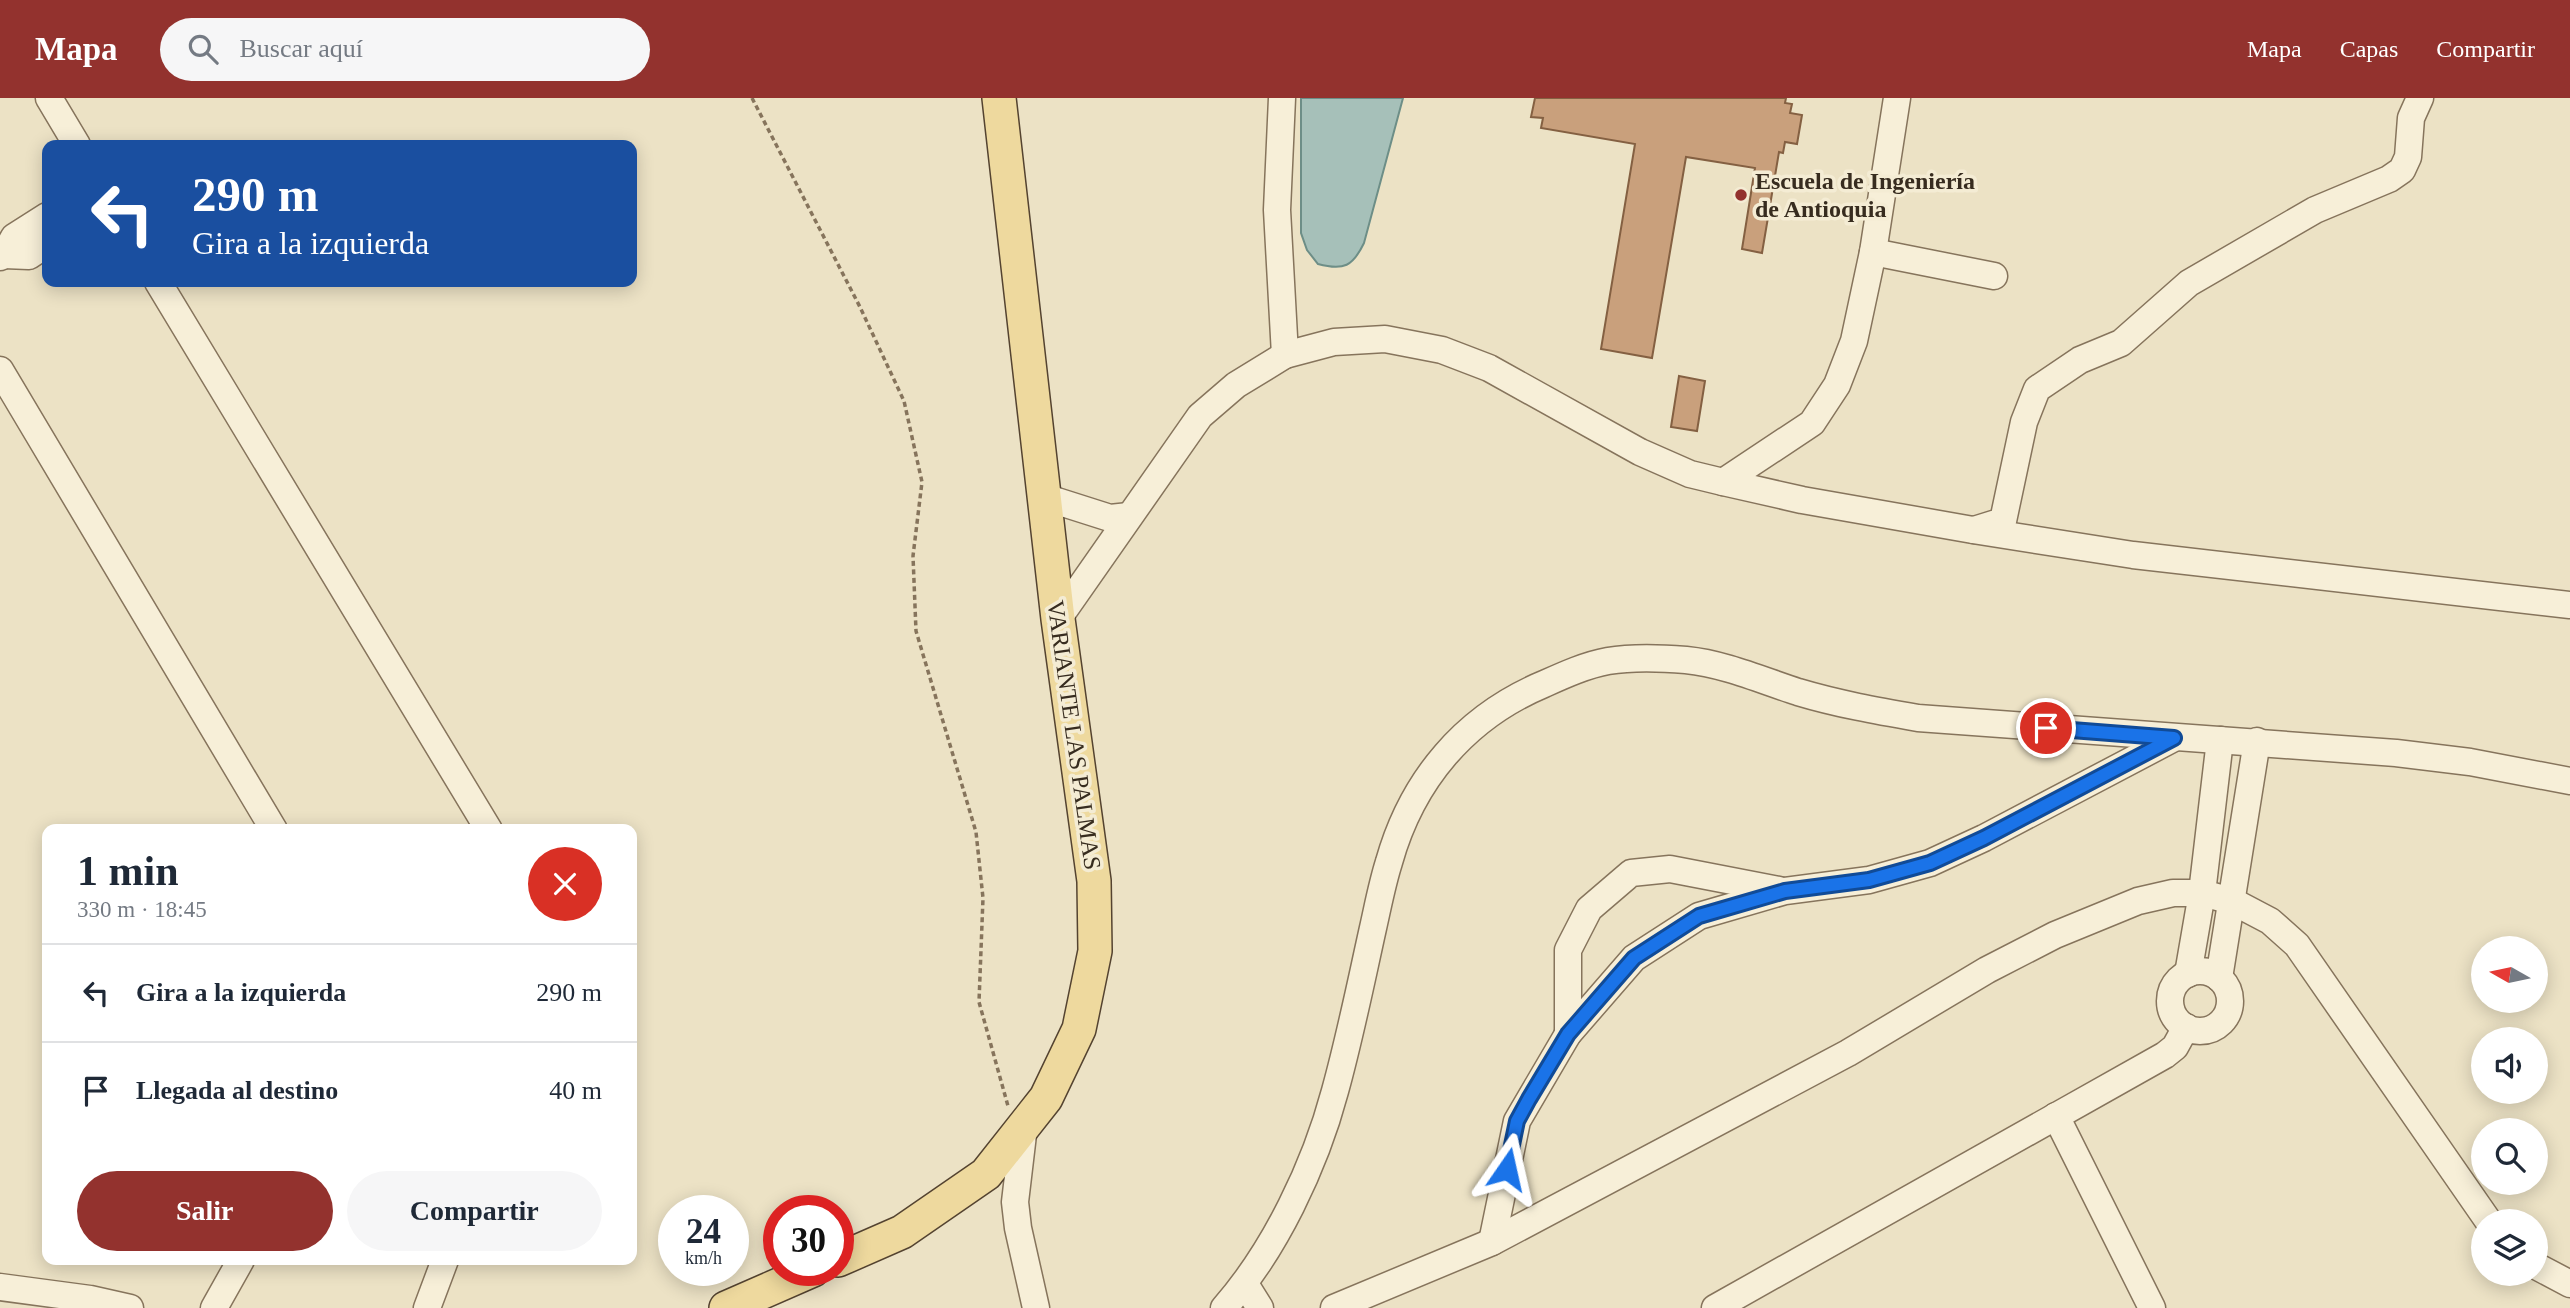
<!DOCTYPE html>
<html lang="es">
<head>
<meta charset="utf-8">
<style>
  body { margin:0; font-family:"Times New Roman",serif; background:#f6f6f7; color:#1f2937; height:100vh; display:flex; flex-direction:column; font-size:26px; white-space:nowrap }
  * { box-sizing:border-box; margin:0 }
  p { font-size:23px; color:#747a83 }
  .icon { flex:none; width:38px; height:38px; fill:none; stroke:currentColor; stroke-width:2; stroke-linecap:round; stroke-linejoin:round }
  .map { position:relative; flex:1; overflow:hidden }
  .side { position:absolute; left:42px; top:726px; width:595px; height:441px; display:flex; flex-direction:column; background:#fff; border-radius:14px; box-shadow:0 4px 18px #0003 }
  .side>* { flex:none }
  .banner { position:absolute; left:42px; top:42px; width:595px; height:147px; border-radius:14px; box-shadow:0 4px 18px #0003; background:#1a4fa0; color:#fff; overflow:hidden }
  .needle { width:46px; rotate:279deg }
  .buttons { position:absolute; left:2471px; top:838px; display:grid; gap:14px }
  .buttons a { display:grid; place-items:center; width:77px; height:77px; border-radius:50%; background:#fff; box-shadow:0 4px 18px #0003; font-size:35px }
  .speed { position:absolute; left:658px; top:1097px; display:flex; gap:14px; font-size:35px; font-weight:700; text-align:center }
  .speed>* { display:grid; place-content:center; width:91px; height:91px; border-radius:50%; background:#fff; box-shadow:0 4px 18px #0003; line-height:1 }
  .speed small { font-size:18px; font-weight:400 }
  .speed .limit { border:10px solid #d22; background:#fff; color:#111 }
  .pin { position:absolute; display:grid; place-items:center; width:60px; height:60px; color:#fff; margin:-30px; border:4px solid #fff; border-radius:50%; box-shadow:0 2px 7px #0007 }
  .me { position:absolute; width:77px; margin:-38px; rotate:11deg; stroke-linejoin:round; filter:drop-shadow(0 0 5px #0008) }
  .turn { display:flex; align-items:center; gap:24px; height:147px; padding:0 35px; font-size:32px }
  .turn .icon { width:91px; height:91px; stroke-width:2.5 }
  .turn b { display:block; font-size:49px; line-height:60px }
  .round { display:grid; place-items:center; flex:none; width:74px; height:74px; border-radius:37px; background:#f6f6f7 }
  .overview { display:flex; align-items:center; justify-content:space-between; height:119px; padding:0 35px }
  h1 { font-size:42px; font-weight:600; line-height:52px }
  .button { display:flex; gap:14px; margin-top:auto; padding:14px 35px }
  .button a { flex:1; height:80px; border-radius:42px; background:#93322e; color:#fff; font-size:28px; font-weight:600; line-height:80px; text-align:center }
  .button a+a { background:#f6f6f7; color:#1f2937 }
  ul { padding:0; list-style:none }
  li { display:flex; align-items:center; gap:21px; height:98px; padding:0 35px; border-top:2px solid #e0e1e3 }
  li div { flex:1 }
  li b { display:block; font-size:26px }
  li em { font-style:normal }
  header { display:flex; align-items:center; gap:42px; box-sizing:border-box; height:98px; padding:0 35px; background:#93322e; color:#fff }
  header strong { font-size:33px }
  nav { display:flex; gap:38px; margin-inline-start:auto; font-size:24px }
  .search { width:490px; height:63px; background:#f6f6f7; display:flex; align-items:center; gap:18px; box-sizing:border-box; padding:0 24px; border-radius:38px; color:#747a83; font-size:26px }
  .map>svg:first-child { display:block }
  .water { fill:#a6c0b9; stroke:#6d8e87; stroke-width:2 }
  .building { fill:#c9a07c; stroke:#846042; stroke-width:2 }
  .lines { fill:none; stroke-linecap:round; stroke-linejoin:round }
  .minor-casing { stroke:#86745c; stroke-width:29 }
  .major-casing { stroke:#544330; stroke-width:36 }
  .path { stroke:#86745c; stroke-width:3.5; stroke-dasharray:5 3.5; stroke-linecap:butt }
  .minor { stroke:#f7efd8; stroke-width:26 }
  .major { stroke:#eed99e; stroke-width:33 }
  .route-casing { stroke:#114b97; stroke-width:18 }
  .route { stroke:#1a73e8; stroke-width:12 }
  .poi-dot { fill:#93322e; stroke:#f4ecd4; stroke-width:2.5 }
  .labels { text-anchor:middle; stroke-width:7; stroke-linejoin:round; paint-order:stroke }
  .poi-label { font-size:24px; font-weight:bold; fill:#372c1f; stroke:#f4ecd4; text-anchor:start }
  .street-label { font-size:24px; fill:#372c1f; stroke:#f4ecd4 }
</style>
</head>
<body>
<header>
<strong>Mapa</strong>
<div class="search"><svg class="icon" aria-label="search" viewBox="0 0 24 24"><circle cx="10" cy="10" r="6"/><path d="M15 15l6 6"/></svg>Buscar aquí</div>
<nav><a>Mapa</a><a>Capas</a><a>Compartir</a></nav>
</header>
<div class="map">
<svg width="2570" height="1210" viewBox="0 0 2570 1210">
  <rect width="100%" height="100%" fill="#ece2c5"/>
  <path class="water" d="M1301,0H1403L1364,145C1353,168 1344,173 1318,166L1307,152L1301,135Z"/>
  <g class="building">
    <path d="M1535,0H1786L1785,5L1792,6L1790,15L1802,17L1797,46L1785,44L1783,55L1779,54L1762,155L1742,151L1755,70L1686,59L1652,260L1601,251L1635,46L1541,30L1543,20L1531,19Z"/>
    <path d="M1679,278L1705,283L1697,333L1671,329Z"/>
  </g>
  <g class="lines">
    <g class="minor-casing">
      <g id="minor">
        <path d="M49,0L77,47"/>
        <path d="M1282,0L1277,112L1285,257"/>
        <path d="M1873,154L1994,178"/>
        <path d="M4,157L29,158L47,146"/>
        <path d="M0,159L4,157L14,139L47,118"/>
        <path d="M158,184L489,732"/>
        <path d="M0,272L274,732"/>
        <path d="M1723,384L1812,325L1837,287L1854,243L1873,154L1897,0"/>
        <path d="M1044,399L1110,420L1129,418"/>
        <path d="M1974,432L2003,423L2024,324L2037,291L2080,262L2121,245L2189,185L2315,112L2389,81L2402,72L2408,59L2411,20L2420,0"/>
        <path d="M1058,521L1200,318L1236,287L1285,257L1334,244L1385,241L1442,252L1489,270L1640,354L1690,376L1723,384L1802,402L1973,432L2133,457L2570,507"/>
        <circle cx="2200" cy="903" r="30"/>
        <path d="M2188,876L2202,795L2220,642"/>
        <path d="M2219,880L2257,643"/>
        <path d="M1568,936V852L1589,811L1631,775L1670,771L1779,792"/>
        <path d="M2056,1018L2152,1210"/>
        <path d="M1024,1028L1015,1104L1018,1130L1036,1210"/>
        <path d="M1492,1144L1517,1023L1568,936L1634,860L1699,818L1785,793L1869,782L1930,765L1984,740L2174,640"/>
        <path d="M2536,1168L2570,1186"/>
        <path d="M1245,1186L1260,1210"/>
        <path d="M0,1189L90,1201L130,1210"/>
        <path d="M214,1210L241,1162"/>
        <path d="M427,1210L445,1162"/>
        <path d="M1224,1210C1275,1152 1315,1068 1335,993C1350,939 1361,884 1373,830C1378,808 1382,786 1389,764C1412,682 1465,619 1544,586C1564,577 1586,567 1608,563C1632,559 1661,560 1686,562C1725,566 1761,582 1798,594C1838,606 1878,613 1918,620L2396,655L2470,664L2570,683"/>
        <path d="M1334,1210L1492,1144L1848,955L1987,872L2055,837L2138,803L2173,795H2202L2232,803L2270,823L2297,847L2489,1124"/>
        <path d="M1715,1210L2165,957L2175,949L2186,929"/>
      </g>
    </g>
    <g class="major-casing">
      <g id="major">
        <path d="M838,1162L902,1134L986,1076L1046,1000L1079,931L1095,853L1094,783L1058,521L999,0"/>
        <path d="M726,1210L813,1172"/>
      </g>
    </g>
    <path class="path" d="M752,0L860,209L904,303L922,384L913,458L916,533L976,734L983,800L979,904L1008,1008"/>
    <use href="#minor" class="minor"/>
    <use href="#major" class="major"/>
  </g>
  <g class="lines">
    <g class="route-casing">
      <path id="route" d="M1507,1071L1517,1023L1529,1001L1568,936L1634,860L1699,818L1785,793L1869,782L1930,765L1984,740L2174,640L2046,630"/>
    </g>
    <use href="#route" class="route"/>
  </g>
  <circle class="poi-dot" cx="1741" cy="97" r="7"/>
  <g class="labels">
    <g class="poi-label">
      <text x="1755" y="91">Escuela de Ingeniería<tspan x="1755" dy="28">de Antioquia</tspan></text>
    </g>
    <g class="street-label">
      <text transform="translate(1074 637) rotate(82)" y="8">VARIANTE LAS PALMAS</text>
    </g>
  </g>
</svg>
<div class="buttons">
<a><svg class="needle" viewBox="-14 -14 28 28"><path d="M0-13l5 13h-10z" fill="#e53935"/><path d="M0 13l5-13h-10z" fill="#747a83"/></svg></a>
<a><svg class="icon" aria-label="sound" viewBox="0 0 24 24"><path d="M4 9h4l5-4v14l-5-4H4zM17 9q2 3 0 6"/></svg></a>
<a><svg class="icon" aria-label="search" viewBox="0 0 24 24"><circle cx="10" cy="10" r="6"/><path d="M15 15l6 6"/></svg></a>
<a><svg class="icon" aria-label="layers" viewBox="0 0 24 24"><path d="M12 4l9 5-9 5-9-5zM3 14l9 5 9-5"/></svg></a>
</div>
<div class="speed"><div>24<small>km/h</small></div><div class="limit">30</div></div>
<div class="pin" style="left:2046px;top:630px;background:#d93025"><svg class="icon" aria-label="arrive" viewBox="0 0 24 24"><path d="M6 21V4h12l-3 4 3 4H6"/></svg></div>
<svg class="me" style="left:1507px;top:1071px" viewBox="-20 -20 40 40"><path d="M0-17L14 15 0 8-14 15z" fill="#1a73e8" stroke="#fff" stroke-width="4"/></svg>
<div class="banner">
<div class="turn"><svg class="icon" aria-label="left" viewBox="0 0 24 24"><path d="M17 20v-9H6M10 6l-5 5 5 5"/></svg><div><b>290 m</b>Gira a la izquierda</div></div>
</div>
<section class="side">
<div class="overview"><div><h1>1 min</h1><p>330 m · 18:45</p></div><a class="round" style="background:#d93025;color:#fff"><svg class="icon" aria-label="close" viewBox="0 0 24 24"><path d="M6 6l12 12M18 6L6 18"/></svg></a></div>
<ul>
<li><svg class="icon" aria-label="left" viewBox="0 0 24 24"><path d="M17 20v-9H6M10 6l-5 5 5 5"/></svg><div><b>Gira a la izquierda</b></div><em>290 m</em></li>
<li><svg class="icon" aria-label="arrive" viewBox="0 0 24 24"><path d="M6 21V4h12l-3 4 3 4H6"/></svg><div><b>Llegada al destino</b></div><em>40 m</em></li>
</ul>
<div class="button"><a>Salir</a><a>Compartir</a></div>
</section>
</div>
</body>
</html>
